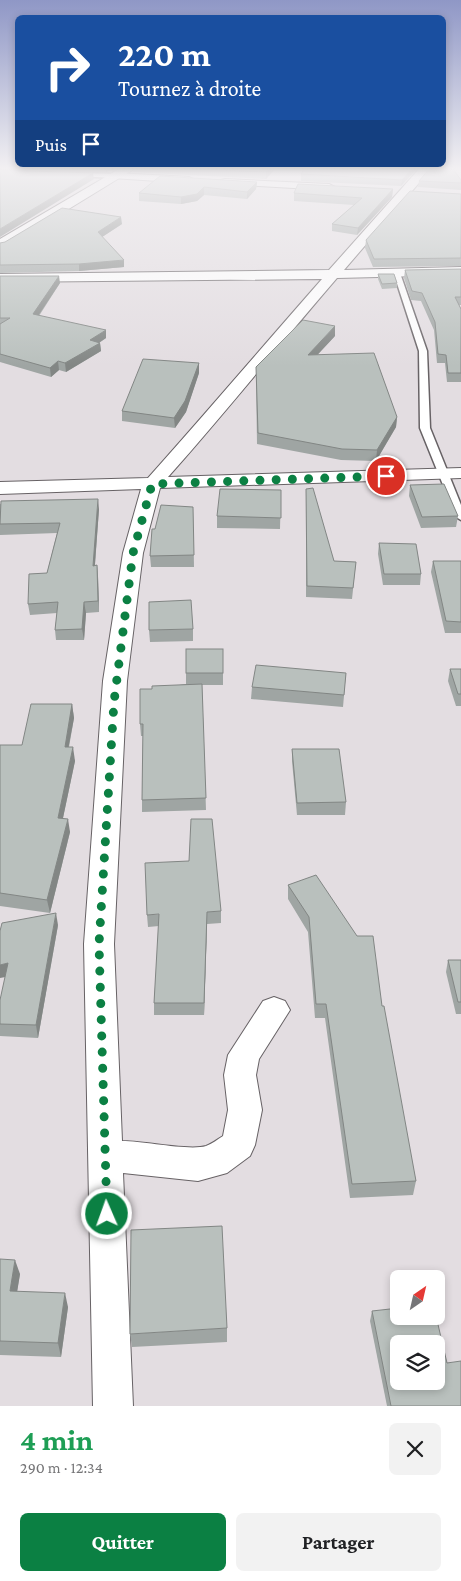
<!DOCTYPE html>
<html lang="fr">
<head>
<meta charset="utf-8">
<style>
  body { margin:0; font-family:"Crimson Pro",serif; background:#f2f2f2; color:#202124; height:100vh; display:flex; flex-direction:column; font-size:19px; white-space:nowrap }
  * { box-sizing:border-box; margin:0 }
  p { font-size:16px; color:#757577 }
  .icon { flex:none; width:28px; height:28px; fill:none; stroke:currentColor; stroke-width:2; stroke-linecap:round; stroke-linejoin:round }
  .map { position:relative; height:1406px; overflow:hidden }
  .panel { display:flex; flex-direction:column; background:#fff; flex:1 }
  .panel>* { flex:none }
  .guide { position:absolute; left:15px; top:15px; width:431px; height:152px; border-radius:8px; box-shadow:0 2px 8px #0003; background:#1a4fa0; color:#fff; overflow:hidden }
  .needle { width:32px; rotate:34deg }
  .controls { position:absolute; left:390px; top:1270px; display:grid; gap:10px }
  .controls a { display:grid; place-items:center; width:55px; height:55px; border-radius:8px; background:#fff; box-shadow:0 2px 8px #0003; font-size:25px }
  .pin { position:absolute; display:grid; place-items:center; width:42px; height:42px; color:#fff; margin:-21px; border:2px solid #fff; border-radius:50%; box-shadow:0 1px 5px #0007 }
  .me { position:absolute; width:55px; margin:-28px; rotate:358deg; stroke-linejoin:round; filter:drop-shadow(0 0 4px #0008) }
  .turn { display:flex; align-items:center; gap:18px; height:105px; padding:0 20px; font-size:22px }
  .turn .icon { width:65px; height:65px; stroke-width:2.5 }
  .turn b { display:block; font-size:35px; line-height:42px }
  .then { display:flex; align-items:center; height:48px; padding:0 20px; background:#0003; gap:10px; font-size:19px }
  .round { display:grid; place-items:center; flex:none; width:52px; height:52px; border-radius:8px; background:#f2f2f2 }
  .overview { display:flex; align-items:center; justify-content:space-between; height:85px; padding:0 20px }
  h1 { font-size:30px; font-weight:700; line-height:38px; color:#1e9e55 }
  .cta { display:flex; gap:10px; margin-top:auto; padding:10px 20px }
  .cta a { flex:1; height:58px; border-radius:8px; background:#0b8043; color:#fff; font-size:20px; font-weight:700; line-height:58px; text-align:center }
  .cta a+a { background:#f2f2f2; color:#202124 }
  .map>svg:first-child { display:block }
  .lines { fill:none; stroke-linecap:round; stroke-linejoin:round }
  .lane-casing { stroke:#676265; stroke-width:3 }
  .street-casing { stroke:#676265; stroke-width:2 }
  .highway-casing { stroke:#676265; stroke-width:2 }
  .lane { fill:#fff; fill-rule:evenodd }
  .street { fill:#fff; fill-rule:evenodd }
  .highway { fill:#fff; fill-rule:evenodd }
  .wall { fill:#9fa5a3 }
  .shaded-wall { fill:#828684 }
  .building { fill:#b9c0bd; stroke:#828684; fill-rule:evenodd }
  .route { stroke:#0b8043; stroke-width:9; stroke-dasharray:0 16.2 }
</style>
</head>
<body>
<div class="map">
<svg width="461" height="1406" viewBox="0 0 461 1406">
  <rect width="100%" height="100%" fill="#e3dde1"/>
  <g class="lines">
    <g class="lane-casing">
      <g id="lane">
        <path d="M77,173L116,174L119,176L116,178L75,176Z"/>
        <path d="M393,271L400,273L427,351L430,428L461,505V520L456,517L420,428L419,351Z"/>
      </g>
    </g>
    <g class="street-casing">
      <g id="street">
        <path d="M419,169H431L344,270L461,267V275L337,278C280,344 226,412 168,477L461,468V478L160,488L143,553L127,681L114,944L122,1141C144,1141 189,1151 206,1146C212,1144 218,1139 223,1136L228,1110L224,1075L228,1055L263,1001L274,997L285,1001L290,1010L259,1059L256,1075L262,1110L255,1145L250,1156L227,1173L198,1181L123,1173L133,1406H93L84,944L103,681L123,553L141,489L0,494V482L148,478C207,412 264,345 322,279L0,282V274L329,270Z"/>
        <path d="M116,173L189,177L195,180L189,183L112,178L110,176Z"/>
        <path d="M225,179L329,184L335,187L329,190L221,184L219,182L221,180Z"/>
      </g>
    </g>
    <g class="highway-casing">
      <path id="highway" d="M119,169H134L5,248L0,249V239Z"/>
    </g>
    <use href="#lane" class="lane"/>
    <use href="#street" class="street"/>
    <use href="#highway" class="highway"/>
  </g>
  <g class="wall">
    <path d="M0,169H115L106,172L0,170Z"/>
    <path d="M133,169H275L266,179L133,172Z"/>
    <path d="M304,169H417L401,186L301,181V174Z"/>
    <path d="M461,180V190L418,187L419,181Z"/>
    <path d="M257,182L256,189L247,199L204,195L197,201L181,204L139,201V193Z"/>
    <path d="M393,189L392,197L357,235L332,231V224L354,205L294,201V193Z"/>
    <path d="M461,194V266L373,267L365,248L366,240Z"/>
    <path d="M122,224L102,237L124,267L79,271L0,273V243Z"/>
    <path d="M461,269V305H459L461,309V382H447L445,363H437L434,330L421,301L411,300L404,278L405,270Z"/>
    <path d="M378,274L397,283V288L382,289L378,279Z"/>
    <path d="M0,276L60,283L39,316L106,338L99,343H100L101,351L66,372L59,370L51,377L0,362Z"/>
    <path d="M335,336L317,355L397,417L396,427L376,461L341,460L257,444L256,377Z"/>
    <path d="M199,373L186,412L175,428L122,421V411Z"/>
    <path d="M410,485L458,516L456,527L421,528L409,496Z"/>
    <path d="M306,489L334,561L356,562L352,599L306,597Z"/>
    <path d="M281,490L280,529L217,528V516Z"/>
    <path d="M0,504L99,509L95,565H97L98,576L99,612L86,613L84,640H56L55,630L57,613L30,615L28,604L47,573L57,533L0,535Z"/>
    <path d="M193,507L194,567H151L150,556L155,529Z"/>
    <path d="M379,543L421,574L420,585H383L378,554Z"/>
    <path d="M433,561H461V633H445L431,572Z"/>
    <path d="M193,629V641L150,642L149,630Z"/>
    <path d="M223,649V685H202L206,810L142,812V800L143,736H141L140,724L152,689L186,684V673Z"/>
    <path d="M450,669H461V706H456L448,681Z"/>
    <path d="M346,673L343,707L251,699L252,687Z"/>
    <path d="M72,704L74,718L69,747L75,761L63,818L70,832L50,913L0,906V745H22Z"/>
    <path d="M292,749L346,802L345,815H297L292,761Z"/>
    <path d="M288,885L382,1006L416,1181L413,1195L350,1198L325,1018H315L308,932L288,899Z"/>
    <path d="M221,911V923L207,924L204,1015H154V1003L159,926L148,927L147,915Z"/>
    <path d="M58,925L38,1038L0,1036V1000Z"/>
    <path d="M448,960H461V1014H456L446,972Z"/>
    <path d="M0,1259L20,1274L17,1291L68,1307L61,1357L0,1355Z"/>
    <path d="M372,1311L447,1363L461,1406H387L370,1321Z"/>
    <path d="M227,1328V1342L132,1347L130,1334Z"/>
  </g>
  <g class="shaded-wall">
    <path d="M106,169H115L106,172Z"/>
    <path d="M269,169H275L266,179V172Z"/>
    <path d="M412,169H417L401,186L402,180Z"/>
    <path d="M93,173L94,179L0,237V229Z"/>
    <path d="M257,182L256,189L247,199V192Z"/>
    <path d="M204,187V195L197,201L181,204V197Z"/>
    <path d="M393,189L392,197L357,235L358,228Z"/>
    <path d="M121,217L122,224L99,239L98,232Z"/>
    <path d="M124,260V267L79,271V264Z"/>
    <path d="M59,276L60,283L34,322L33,314Z"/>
    <path d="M335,326V336L308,365V355Z"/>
    <path d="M106,330V338L91,348L90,340Z"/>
    <path d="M100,343L101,351L66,372L65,363Z"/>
    <path d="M58,361L59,370L51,377L50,368Z"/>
    <path d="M199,363V373L186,412L175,428L174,418Z"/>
    <path d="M397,417L396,427L376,461L377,450Z"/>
    <path d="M98,499L99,509L94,576L93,566Z"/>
    <path d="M97,565L98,576L99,612L98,601Z"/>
    <path d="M84,602L86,613L84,640L82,629Z"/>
    <path d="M72,704L74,718L66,760L65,747Z"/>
    <path d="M73,747L75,761L60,832L58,818Z"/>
    <path d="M68,819L70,832L50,913L47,900Z"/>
    <path d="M207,912V924L204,1015V1003Z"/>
    <path d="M56,913L58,925L38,1038L36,1025Z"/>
    <path d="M8,963L11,976L0,978V965Z"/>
    <path d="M15,1260L20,1274L15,1305L10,1291Z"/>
    <path d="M65,1293L68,1307L61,1357L58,1343Z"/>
  </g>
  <g class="building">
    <path d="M196,169H269L266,172Z"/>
    <path d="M304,169H412L402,180L301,174Z"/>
    <path d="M429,169H453L461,180V183L419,181Z"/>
    <path d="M0,170L93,173L0,229Z"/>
    <path d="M160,176L257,182L247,192L204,187L197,194L181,197L139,193Z"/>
    <path d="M298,184L393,189L358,228L332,224L362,198L294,193Z"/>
    <path d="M410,191L461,194V258L374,259L366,240Z"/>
    <path d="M62,208L121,217L98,232L124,260L79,264L0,265V243L5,242Z"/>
    <path d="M461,269V297H455L461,309V373H448L446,355L438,354L435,322L422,293L412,291L405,270Z"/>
    <path d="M378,274H394L397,283L382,284Z"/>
    <path d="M0,276H59L33,314L106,330L90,340L100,343L65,363L58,361L50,368L0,354V324L10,318H0Z"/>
    <path d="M303,320L335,326L308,355L374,353L397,417L377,450L342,449L258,433L256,367Z"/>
    <path d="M143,359L199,363L185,401L174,418L122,411Z"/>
    <path d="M444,484L458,516L422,517L410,485Z"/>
    <path d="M313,488L334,561L356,562L353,588L307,586L306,489Z"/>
    <path d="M220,489L281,490V518L217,516Z"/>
    <path d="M98,499L93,566L97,565L98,601L84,602L82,629L55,630L58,602L28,604L29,574L47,573L60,523L0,524L1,501Z"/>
    <path d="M161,505L193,507L194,555L150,556L152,529H155Z"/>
    <path d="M379,543L416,544L421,574H384Z"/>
    <path d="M433,561H461V622L446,621Z"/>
    <path d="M191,600L193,629L149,630V602Z"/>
    <rect x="186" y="649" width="37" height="24"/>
    <path d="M256,665L346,673L344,695L252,687Z"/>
    <path d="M450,669H461V694H458Z"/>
    <path d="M202,684L206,798L142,800L143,724H140V689H152V686Z"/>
    <path d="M31,704H72L65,747H73L58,818L68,819L47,900L0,893V745H22Z"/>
    <path d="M292,749H339L346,802L297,803Z"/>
    <path d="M191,819H212L221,911L207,912L204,1003H154L159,914L147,915L145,863L189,861Z"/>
    <path d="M316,875L357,936H373L382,1006H384L416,1181L352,1184L326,1004H316L309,917L288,885Z"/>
    <path d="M56,913L36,1025L0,1024V1000L8,963L0,965V931L2,923Z"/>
    <path d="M448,960H461V1002H458Z"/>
    <path d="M222,1226L227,1328L130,1334L131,1230Z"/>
    <path d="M0,1259L15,1260L10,1291L65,1293L58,1343L0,1341Z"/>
    <path d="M399,1308V1316H436L447,1363L461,1361V1406H391L372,1311ZM399,1344H436V1381H399Z"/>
  </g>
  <linearGradient id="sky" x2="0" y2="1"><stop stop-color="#8f97c6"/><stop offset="0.46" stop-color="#f2f0f2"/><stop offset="1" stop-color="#f2f0f2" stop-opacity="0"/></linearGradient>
  <rect width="461" height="366" fill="url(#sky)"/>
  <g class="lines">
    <path class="route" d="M107,1214L99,944L114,702L133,553L152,484L386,476"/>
  </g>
</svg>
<div class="controls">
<a><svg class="needle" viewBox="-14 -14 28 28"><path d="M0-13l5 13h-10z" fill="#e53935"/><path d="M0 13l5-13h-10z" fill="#757577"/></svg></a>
<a><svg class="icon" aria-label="layers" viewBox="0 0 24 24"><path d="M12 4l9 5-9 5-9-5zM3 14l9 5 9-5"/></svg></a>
</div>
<div class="pin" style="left:386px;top:476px;background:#d93025"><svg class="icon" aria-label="arrive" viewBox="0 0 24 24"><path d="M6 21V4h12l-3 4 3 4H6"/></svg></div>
<svg class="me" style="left:107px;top:1214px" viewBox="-20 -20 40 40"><circle r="17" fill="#0b8043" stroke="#fff" stroke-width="3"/><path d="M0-11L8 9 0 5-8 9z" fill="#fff"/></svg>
<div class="guide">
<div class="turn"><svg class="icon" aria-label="right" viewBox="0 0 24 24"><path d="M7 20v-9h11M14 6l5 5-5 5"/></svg><div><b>220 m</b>Tournez à droite</div></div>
<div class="then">Puis<svg class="icon" aria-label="arrive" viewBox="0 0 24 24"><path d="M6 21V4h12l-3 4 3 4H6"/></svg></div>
</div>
</div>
<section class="panel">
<div class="overview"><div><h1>4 min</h1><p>290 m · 12:34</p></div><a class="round"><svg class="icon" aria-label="close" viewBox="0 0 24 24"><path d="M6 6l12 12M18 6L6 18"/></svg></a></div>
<div class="cta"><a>Quitter</a><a>Partager</a></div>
</section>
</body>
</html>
